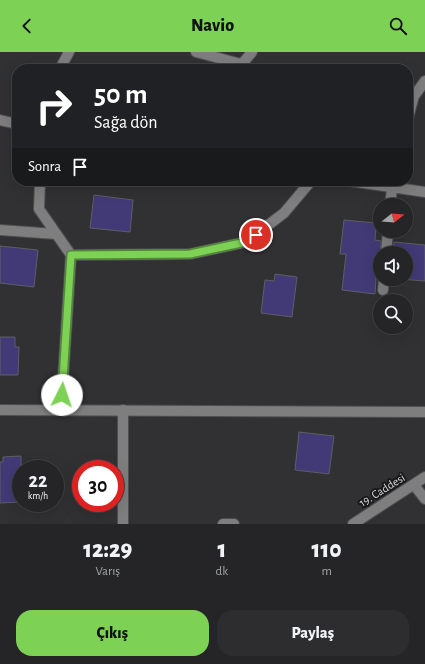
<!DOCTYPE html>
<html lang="tr">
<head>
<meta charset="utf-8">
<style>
  body { margin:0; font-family:"Alegreya Sans",sans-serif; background:#2d2d2f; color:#f1f3f6; height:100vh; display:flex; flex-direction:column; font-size:15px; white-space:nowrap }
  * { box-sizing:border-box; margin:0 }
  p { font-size:13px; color:#a3a5a7 }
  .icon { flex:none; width:22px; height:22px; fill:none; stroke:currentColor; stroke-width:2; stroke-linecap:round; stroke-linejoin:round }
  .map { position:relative; height:472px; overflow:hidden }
  .side { display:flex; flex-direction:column; background:#252527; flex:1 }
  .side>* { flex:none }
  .hud { position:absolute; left:12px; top:12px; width:401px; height:122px; border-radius:16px; box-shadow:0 4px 16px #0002,0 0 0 1px #424244; background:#202124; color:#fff; overflow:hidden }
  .needle { width:26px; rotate:73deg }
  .tools { position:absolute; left:373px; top:146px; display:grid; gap:8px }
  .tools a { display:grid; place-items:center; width:40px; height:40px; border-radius:50%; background:#252527; box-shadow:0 4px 16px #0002,0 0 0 1px #424244; font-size:20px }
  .speed { position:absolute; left:12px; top:408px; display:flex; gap:8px; font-size:20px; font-weight:700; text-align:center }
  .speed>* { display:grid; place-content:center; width:52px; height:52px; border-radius:50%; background:#252527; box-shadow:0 4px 16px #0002,0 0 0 1px #424244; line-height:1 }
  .speed small { font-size:10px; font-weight:400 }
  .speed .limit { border:6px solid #d22; background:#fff; color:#111 }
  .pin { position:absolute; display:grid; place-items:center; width:34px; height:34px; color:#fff; margin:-17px; border:2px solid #fff; border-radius:50%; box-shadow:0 1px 4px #0007 }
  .me { position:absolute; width:44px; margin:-22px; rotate:4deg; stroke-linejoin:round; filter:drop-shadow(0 0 3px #0008) }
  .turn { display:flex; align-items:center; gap:14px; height:84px; padding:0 16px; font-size:18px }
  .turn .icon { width:52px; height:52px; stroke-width:2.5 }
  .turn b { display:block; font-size:28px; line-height:34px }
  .then { display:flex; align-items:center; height:38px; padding:0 16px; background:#0003; gap:8px; font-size:15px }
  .eta { display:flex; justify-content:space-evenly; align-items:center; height:68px; text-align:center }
  .eta b { font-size:24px; font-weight:800; line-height:28px }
  .primary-button { display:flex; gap:8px; margin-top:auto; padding:8px 16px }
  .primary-button a { flex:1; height:46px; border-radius:16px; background:#7dd154; color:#111; font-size:16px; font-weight:800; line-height:46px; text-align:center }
  .primary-button a+a { background:#2d2d2f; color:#f1f3f6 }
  header { display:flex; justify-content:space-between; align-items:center; height:52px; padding:0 16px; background:#7dd154; color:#111; font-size:18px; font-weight:800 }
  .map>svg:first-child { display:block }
  .building { fill:#423a77; stroke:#5e5e61 }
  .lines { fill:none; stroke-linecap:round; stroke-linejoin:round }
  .minor-casing { stroke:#4f4f52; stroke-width:12 }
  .minor { stroke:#7e7e7f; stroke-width:10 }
  .route-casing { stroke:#518837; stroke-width:10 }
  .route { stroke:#7dd154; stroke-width:7 }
  .labels { text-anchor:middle; stroke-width:4; stroke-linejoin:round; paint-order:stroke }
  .street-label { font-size:12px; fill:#dadadc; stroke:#19191b }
</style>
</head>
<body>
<header><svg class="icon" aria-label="back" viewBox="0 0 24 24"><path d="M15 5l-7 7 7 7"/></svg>Navio<svg class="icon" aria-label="search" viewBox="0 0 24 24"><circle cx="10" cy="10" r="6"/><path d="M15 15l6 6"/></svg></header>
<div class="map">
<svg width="425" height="472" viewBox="0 0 425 472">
  <rect width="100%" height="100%" fill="#313134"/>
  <g class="building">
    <path d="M94,143L133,148L130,180L90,176Z"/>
    <path d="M344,168L376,171L375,188L381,189L380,222L376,225L375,242L342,238L346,202H340Z"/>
    <path d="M394,190L425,193V229L399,227H406V201H393Z"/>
    <path d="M0,194L38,198L34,235L0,231Z"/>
    <path d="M275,222L297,225L292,265L261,261L265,228L274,229Z"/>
    <path d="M0,285H15V295H19L18,323H0Z"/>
    <path d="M299,380L334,384L329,422L295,418Z"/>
    <path d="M21,404V450L0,451V410H3V405Z"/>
  </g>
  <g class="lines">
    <g class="minor-casing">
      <g id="minor">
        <path d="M196,0L241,12"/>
        <path d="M60,17L69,0"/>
        <path d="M238,17L252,0"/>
        <path d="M408,66L414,44L425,29"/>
        <path d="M0,68L17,72"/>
        <path d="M40,129L39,157L71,203L190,202L246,190L284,161L311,129"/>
        <path d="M350,129L425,140"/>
        <path d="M390,153L393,129"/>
        <path d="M0,178L56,182"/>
        <path d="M386,201L388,179"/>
        <path d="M383,238L384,227"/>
        <path d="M0,358L425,360"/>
        <path d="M61,358L71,203"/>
        <path d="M123,358V472"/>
        <path d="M414,433L425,447"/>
        <path d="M223,472H234"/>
        <path d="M353,472L425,425"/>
      </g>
    </g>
    <use href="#minor" class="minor"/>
  </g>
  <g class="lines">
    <g class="route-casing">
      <path id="route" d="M62,343L71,203L190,202L246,190L256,183"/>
    </g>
    <use href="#route" class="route"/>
  </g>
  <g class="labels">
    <g class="street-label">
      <text transform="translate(382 438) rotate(-32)" y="4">19. Caddesi</text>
    </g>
  </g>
</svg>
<div class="tools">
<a><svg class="needle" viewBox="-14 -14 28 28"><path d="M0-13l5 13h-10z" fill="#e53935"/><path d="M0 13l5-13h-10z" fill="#a3a5a7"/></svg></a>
<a><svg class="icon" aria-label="sound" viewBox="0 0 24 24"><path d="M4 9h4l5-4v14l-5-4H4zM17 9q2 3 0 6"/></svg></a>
<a><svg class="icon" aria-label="search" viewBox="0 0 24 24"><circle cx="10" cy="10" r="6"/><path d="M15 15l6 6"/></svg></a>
</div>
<div class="speed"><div>22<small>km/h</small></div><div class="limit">30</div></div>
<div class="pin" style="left:256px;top:183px;background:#d93025"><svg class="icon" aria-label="arrive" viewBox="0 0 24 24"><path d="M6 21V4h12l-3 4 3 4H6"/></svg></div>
<svg class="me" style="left:62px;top:343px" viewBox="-20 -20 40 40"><circle r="19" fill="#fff"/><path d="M0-13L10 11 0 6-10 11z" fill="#7dd154"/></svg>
<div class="hud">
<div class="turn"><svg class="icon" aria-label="right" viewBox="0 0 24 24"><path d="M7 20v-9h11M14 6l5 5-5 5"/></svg><div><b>50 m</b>Sağa dön</div></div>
<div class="then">Sonra<svg class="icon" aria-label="arrive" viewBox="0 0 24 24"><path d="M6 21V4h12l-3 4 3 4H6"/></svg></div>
</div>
</div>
<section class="side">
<div class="eta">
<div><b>12:29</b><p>Varış</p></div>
<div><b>1</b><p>dk</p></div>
<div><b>110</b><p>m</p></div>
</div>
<div class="primary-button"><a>Çıkış</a><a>Paylaş</a></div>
</section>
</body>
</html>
